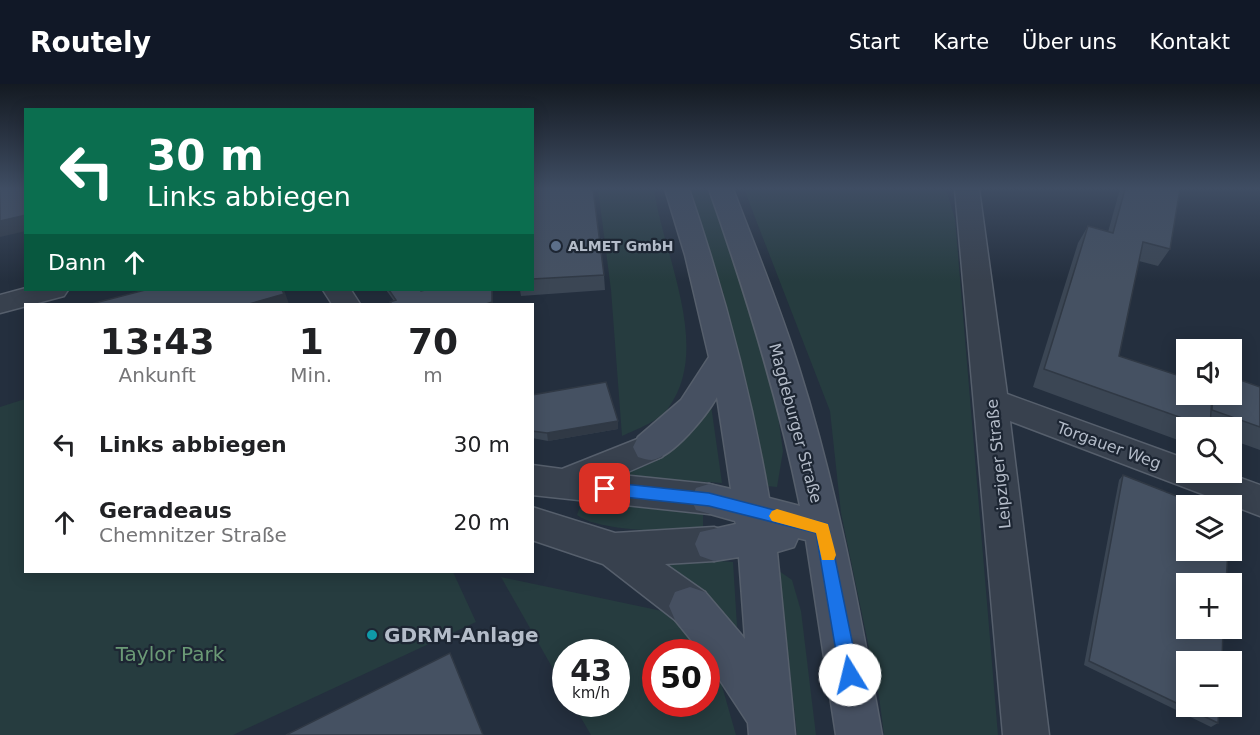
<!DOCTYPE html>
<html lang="de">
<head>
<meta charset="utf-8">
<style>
  body { margin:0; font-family:"DejaVu Sans",sans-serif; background:#f6f6f6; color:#202124; height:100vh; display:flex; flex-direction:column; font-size:22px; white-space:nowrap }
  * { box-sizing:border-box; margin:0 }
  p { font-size:20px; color:#757577 }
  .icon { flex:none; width:33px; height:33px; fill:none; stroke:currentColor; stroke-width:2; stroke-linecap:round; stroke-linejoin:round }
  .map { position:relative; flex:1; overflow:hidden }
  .side { position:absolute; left:24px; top:219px; width:510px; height:270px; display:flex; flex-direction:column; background:#fff; border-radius:0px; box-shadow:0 3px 15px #0003 }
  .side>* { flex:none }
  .guide { position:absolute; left:24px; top:24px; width:510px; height:183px; border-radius:0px; box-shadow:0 3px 15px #0003; background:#0b6e4f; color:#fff; overflow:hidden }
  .buttons { position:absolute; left:1176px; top:255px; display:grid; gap:12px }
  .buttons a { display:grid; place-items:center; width:66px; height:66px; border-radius:0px; background:#fff; box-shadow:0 3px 15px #0003; font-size:30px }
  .speed { position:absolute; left:552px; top:555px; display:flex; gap:12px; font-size:30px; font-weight:700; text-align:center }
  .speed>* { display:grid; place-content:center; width:78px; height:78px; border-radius:50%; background:#fff; box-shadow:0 3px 15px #0003; line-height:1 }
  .speed small { font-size:15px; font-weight:400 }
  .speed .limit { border:9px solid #d22; background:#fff; color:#111 }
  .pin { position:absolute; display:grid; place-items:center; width:51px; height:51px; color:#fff; margin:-26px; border-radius:12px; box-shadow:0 3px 9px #0006 }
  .me { position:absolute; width:66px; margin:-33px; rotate:351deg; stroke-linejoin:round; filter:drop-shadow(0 0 4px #0008) }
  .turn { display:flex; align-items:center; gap:21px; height:126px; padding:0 24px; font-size:27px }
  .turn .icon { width:78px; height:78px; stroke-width:2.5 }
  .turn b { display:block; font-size:42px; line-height:51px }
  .then { display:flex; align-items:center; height:57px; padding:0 24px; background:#0003; gap:12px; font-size:22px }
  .eta { display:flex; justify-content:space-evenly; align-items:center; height:102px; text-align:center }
  .eta b { font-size:36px; font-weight:700; line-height:42px }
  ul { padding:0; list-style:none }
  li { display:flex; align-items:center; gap:18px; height:78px; padding:0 24px }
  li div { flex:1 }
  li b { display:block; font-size:22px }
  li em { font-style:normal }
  header { display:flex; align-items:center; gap:36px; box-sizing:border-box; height:84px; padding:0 30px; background:#111827; color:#fff }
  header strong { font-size:28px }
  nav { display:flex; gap:33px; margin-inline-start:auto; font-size:21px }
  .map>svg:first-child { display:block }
  .green { fill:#263c3f }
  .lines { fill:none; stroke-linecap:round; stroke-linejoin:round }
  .street-casing { stroke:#565f6c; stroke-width:3 }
  .secondary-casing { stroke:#565f6c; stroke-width:3 }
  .street { fill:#38414e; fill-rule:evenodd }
  .secondary { fill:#465061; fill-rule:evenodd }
  .wall { fill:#3b4654 }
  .shaded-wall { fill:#303945 }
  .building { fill:#455162; stroke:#303945; stroke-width:1.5 }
  .route { fill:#1a73e8; stroke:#114b97; stroke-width:1.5 }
  .slow { fill:#f59e0b }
  .service-dot { fill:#5c6f8a; stroke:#1d2633; stroke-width:2 }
  .culture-dot { fill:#0f9aa8; stroke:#1d2633; stroke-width:2 }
  .labels { text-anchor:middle; stroke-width:4.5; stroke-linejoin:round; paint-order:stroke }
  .far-poi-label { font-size:14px; font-weight:bold; fill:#b4bcc9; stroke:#1d2633; text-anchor:start }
  .street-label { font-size:16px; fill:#b4bcc9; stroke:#1d2633 }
  .near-poi-label { font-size:20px; font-weight:bold; fill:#b4bcc9; stroke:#1d2633; text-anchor:start }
  .near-park-label { font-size:20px; fill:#6b9a76; stroke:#1d2633 }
</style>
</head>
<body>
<header>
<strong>Routely</strong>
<nav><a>Start</a><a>Karte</a><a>Über uns</a><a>Kontakt</a></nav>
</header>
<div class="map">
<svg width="1260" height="651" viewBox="0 0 1260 651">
  <rect width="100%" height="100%" fill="#242f3e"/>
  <g class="green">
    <path d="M598,105H654C663,171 712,263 669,323C660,337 637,345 622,352L611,206Z"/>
    <path d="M689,105H708L732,167L775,311L783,367L777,403L767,402L759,356L723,208Z"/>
    <path d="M744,105H945L947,108L955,135L998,651H884L879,612L841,429L830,327Z"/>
    <path d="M25,315L26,488H453L476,538L233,651H0V323Z"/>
    <path d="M711,321L722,399L618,392Z"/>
    <path d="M614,419L683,425L703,430V446C674,448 600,448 577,431L580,423Z"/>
    <path d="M640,471L733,478L738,558Z"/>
    <path d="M779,487L792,496L801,527L816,651H797Z"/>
    <path d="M501,493L662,527L691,551L701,568H656V620H706L707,577L722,602L736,651H591L573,620H616V568H566L565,606Z"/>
  </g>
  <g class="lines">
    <g class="street-casing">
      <g id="street">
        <path d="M955,105H979L1007,310L1186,375V388H1224L1260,401V432L1010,337L1049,651H1003Z"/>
        <path d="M26,204V206H68L64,212L0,229V211Z"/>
        <path d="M323,206H351L360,220H332Z"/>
        <path d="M650,350L662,353L667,363L662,373L621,391L709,400L722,404L727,415L722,426L709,430L532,411V381L562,385Z"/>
        <path d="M532,423L615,449L714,443L728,448L733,460L728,472L714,477L665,480L705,508L711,522L705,536L690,541L675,536L603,480L532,456Z"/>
      </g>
    </g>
    <g class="secondary-casing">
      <path id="secondary" d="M665,105H689C724,207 751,309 769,414L800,422C778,313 746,210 709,105H733C756,165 780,223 799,284C837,404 860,528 882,651H836L806,456L798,454L794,463L777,468L795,651H749L748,639L706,575V568H701L675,536L669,522L675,508L690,503L705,508L745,555L739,473L714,477L700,472L695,460L700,448L736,440L735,437L696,426L691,415L696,404L709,400L731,405L717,313C707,331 673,373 652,376C647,376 642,374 638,373L633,363L638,353L681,316L709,273L685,171Z"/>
    </g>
    <use href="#street" class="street"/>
    <use href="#secondary" class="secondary"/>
  </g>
  <g class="wall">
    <path d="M532,105L604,191L605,206L521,212L520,206H532Z"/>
    <path d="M1120,105H1180L1170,165L1158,182L1139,177L1119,272L1186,310L1260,303V366L1232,356V344H1186V359L1033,303L1078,159L1088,142L1108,148Z"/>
    <path d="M386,206H420L421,207L425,206H493V220H391L390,218L394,217Z"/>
    <path d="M532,311L618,345L548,357L532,354Z"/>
    <path d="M1123,391L1218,639L1211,643L1084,581L1119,396Z"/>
  </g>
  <g class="shaded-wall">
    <path d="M26,131V147L0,153V137Z"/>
    <path d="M282,206H284L289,220H249Z"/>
    <path d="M492,206H493V220H486Z"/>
    <path d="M618,337V345L548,357L547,349Z"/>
  </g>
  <g class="building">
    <path d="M0,105H26V131L0,137Z"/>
    <path d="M532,105H593L604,191L532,195Z"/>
    <path d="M1125,105H1180L1170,165L1143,158L1119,272L1186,294V310H1212L1210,344L1044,285L1088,142L1113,149Z"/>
    <path d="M145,206H282L284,210L249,220H91Z"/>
    <path d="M389,206H420L421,207L425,206H492V218L486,220H392L390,218L396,216Z"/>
    <path d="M1232,293L1260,303V343L1212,326L1213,310H1232Z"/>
    <path d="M606,298L618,337L547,349L532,347V311Z"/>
    <path d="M1123,391L1202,422H1186V466H1228L1226,500H1186V544H1223L1222,578H1186V622H1219L1218,639L1089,577Z"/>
    <path d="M450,569L483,651H286Z"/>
  </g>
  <linearGradient id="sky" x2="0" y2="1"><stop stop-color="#141a22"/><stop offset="0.53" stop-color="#3f4d63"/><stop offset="1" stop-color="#3f4d63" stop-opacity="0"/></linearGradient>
  <rect width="1260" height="197" fill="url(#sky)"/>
  <path class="route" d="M605,398L709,409L828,440L859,591L856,597L850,600L843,597L840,591L816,449L709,422L605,411L597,405Z"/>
  <path class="slow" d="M777,425L828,440L836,471L834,476H822L816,449L772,437L769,432L772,427Z"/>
  <circle class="service-dot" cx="556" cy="162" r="6"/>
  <circle class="culture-dot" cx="372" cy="551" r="6"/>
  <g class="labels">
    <g class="far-poi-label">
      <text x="568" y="167">ALMET GmbH</text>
    </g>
    <g class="street-label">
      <text transform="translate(796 339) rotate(75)" y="6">Magdeburger Straße</text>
      <text transform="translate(1109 361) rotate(20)" y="6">Torgauer Weg</text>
      <text transform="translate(998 380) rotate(-96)" y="6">Leipziger Straße</text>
    </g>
    <g class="near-poi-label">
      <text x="384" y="558">GDRM-Anlage</text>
    </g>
    <g class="near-park-label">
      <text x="170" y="577">Taylor Park</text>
    </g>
  </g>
</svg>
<div class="buttons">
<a><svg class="icon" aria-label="sound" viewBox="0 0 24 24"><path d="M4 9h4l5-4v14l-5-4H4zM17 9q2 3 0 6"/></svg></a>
<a><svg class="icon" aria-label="search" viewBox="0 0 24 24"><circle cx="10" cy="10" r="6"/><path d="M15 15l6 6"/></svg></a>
<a><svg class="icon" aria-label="layers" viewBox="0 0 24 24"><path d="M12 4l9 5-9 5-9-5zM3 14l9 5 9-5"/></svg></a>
<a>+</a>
<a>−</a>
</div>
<div class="speed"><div>43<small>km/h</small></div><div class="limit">50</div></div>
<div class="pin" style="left:605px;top:405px;background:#d93025"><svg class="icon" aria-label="arrive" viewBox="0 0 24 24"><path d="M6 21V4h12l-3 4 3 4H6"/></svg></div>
<svg class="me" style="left:850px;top:591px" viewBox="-20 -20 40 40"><circle r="19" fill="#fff"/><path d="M0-13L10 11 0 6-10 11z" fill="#1a73e8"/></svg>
<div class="guide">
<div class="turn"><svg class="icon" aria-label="left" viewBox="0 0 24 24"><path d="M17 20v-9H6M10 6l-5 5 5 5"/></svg><div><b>30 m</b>Links abbiegen</div></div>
<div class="then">Dann<svg class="icon" aria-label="ahead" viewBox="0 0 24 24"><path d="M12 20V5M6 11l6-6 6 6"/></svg></div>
</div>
<section class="side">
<div class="eta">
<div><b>13:43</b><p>Ankunft</p></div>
<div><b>1</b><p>Min.</p></div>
<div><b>70</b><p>m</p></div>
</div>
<ul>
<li><svg class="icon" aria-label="left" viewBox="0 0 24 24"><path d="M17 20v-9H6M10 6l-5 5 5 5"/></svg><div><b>Links abbiegen</b></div><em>30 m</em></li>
<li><svg class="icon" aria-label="ahead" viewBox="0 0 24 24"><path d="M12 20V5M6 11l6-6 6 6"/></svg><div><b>Geradeaus</b><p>Chemnitzer Straße</p></div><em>20 m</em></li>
</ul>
</section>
</div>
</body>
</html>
